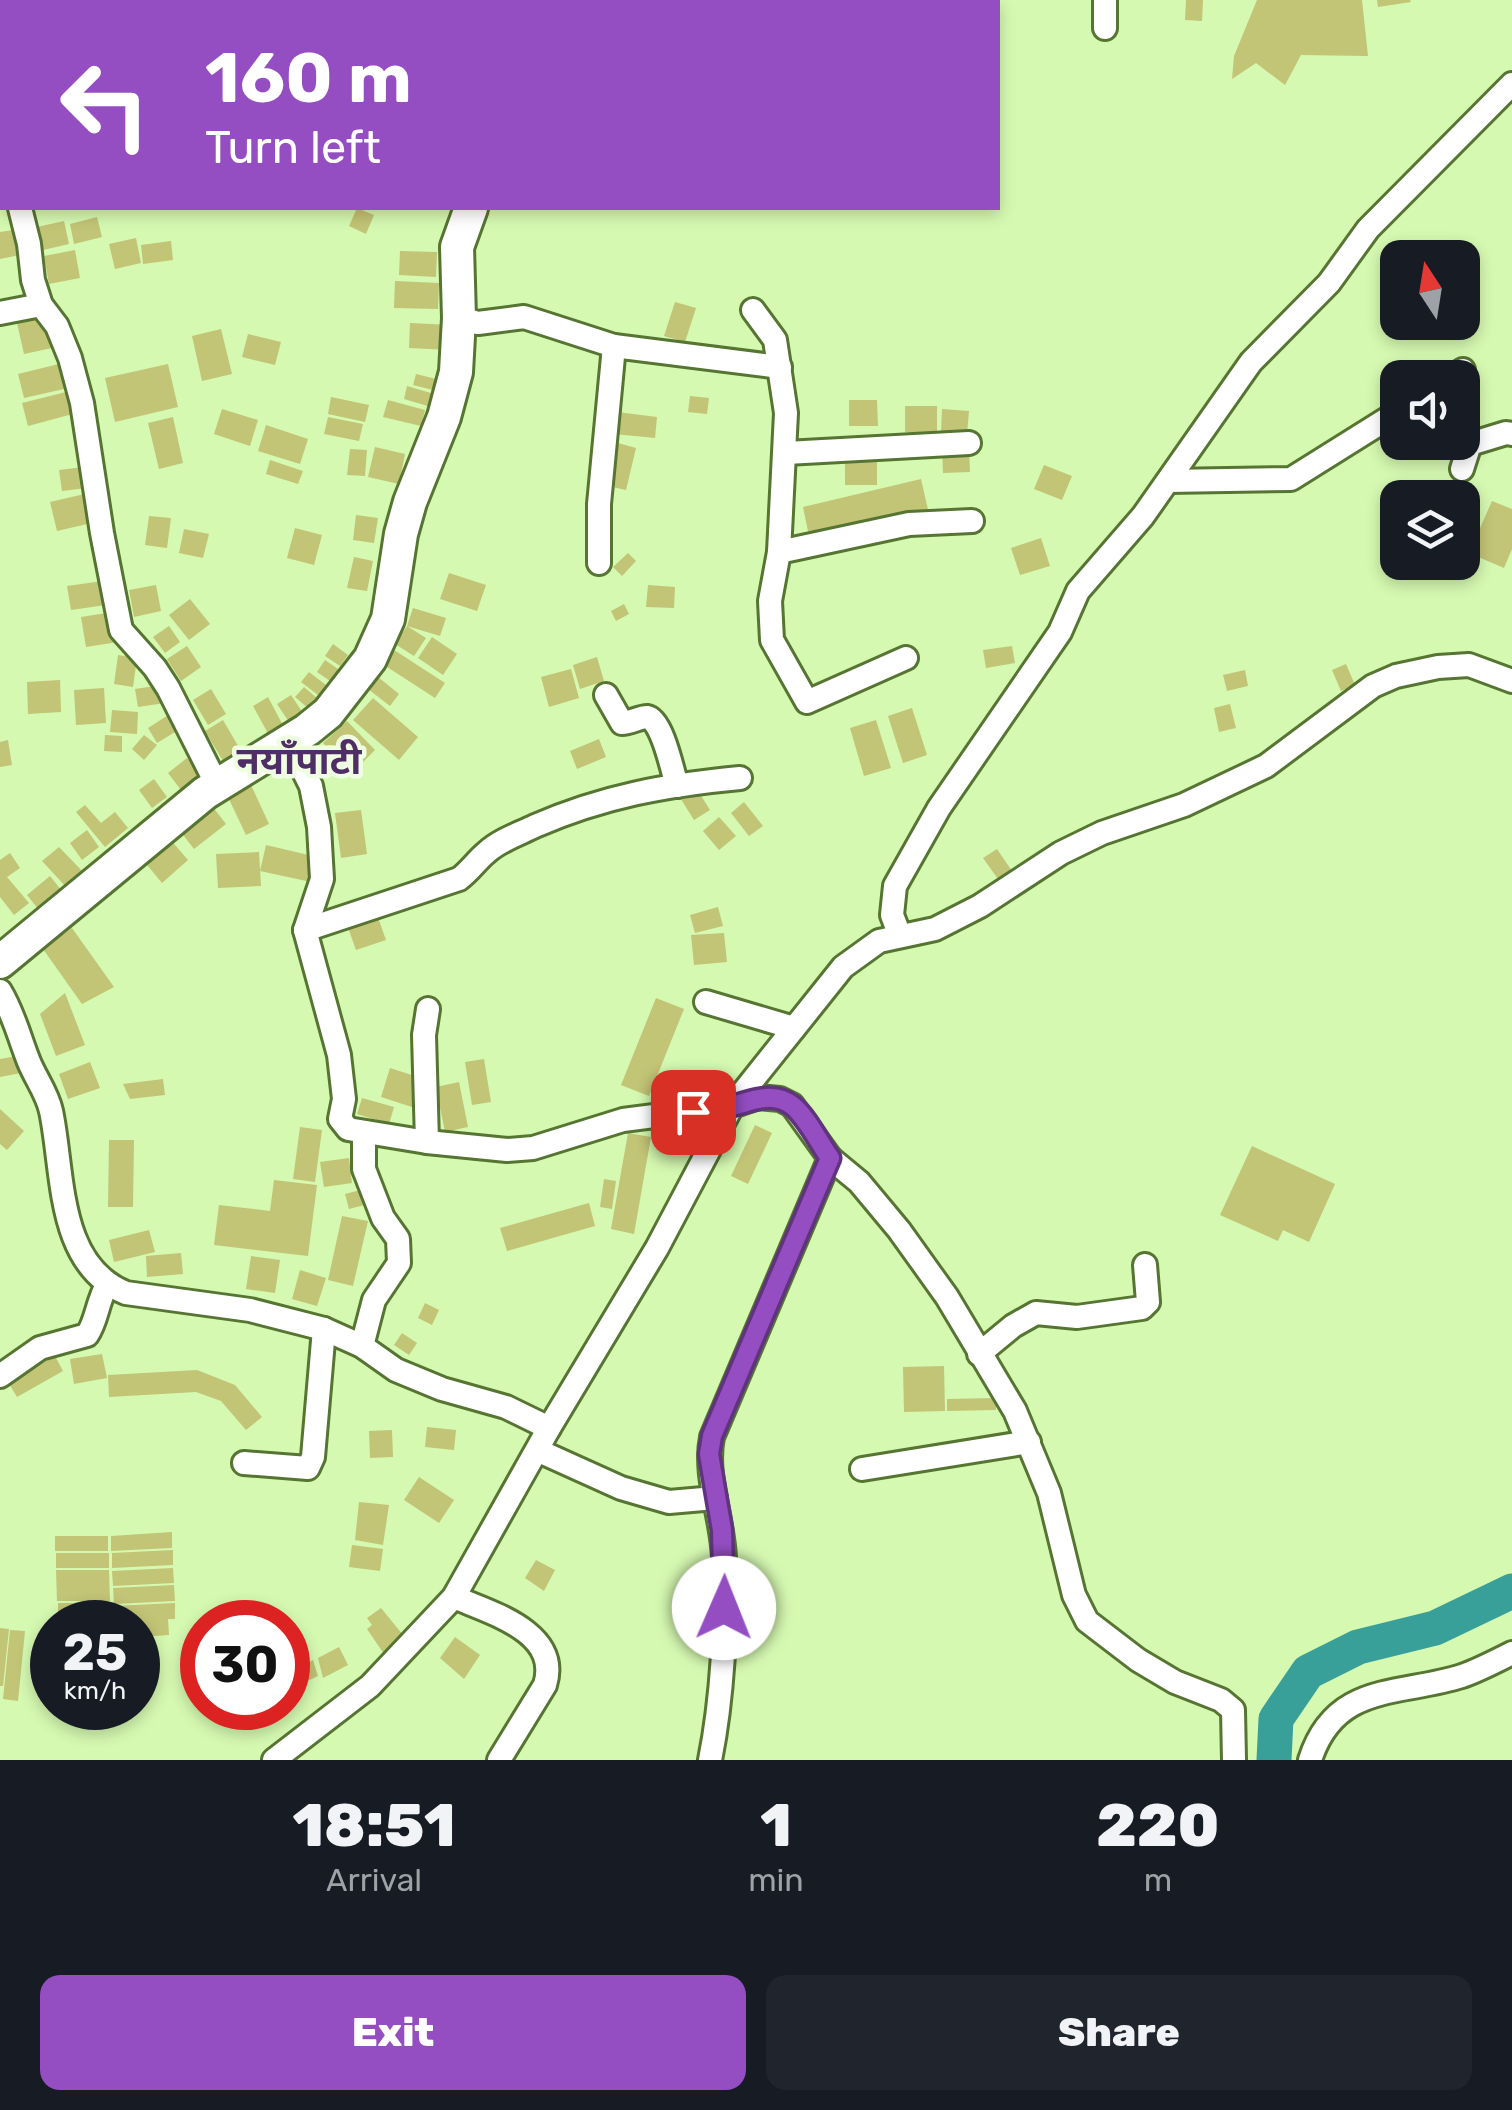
<!DOCTYPE html>
<html lang="en">
<head>
<meta charset="utf-8">
<style>
  body { margin:0; font-family:Rubik,"Noto Sans Devanagari",sans-serif; background:#20242c; color:#f1f3f6; height:100vh; display:flex; flex-direction:column; font-size:38px; white-space:nowrap }
  * { box-sizing:border-box; margin:0 }
  p { font-size:32px; color:#9ea1a6 }
  .icon { flex:none; width:55px; height:55px; fill:none; stroke:currentColor; stroke-width:2; stroke-linecap:round; stroke-linejoin:round }
  .map { position:relative; height:1760px; overflow:hidden }
  .drawer { display:flex; flex-direction:column; background:#171b24; flex:1 }
  .drawer>* { flex:none }
  .hud { position:absolute; left:0px; top:0px; width:1000px; height:210px; box-shadow:0 5px 15px #0003; background:#944ec2; color:#fff; overflow:hidden }
  .needle { width:65px; rotate:348deg }
  .controls { position:absolute; left:1380px; top:240px; display:grid; gap:20px }
  .controls a { display:grid; place-items:center; width:100px; height:100px; border-radius:20px; background:#171b24; box-shadow:0 5px 15px #0003; font-size:50px }
  .speed { position:absolute; left:30px; top:1600px; display:flex; gap:20px; font-size:50px; font-weight:700; text-align:center }
  .speed>* { display:grid; place-content:center; width:130px; height:130px; border-radius:50%; background:#171b24; box-shadow:0 5px 15px #0003; line-height:1 }
  .speed small { font-size:25px; font-weight:400 }
  .speed .limit { border:15px solid #d22; background:#fff; color:#111 }
  .pin { position:absolute; display:grid; place-items:center; width:85px; height:85px; color:#fff; margin:-42px; border-radius:20px; box-shadow:0 5px 15px #0006 }
  .me { position:absolute; width:110px; margin:-55px; rotate:1deg; stroke-linejoin:round; filter:drop-shadow(0 0 8px #0008) }
  .turn { display:flex; align-items:center; gap:35px; height:210px; padding:0 40px; font-size:45px }
  .turn .icon { width:130px; height:130px; stroke-width:2.5 }
  .turn b { display:block; font-size:70px; line-height:85px }
  .eta { display:flex; justify-content:space-evenly; align-items:center; height:170px; text-align:center }
  .eta b { font-size:60px; font-weight:800; line-height:70px }
  .button { display:flex; gap:20px; margin-top:auto; padding:20px 40px }
  .button a { flex:1; height:115px; border-radius:20px; background:#944ec2; color:#fff; font-size:40px; font-weight:800; line-height:115px; text-align:center }
  .button a+a { background:#20242c; color:#f1f3f6 }
  .map>svg:first-child { display:block }
  .lines { fill:none; stroke-linecap:round; stroke-linejoin:round }
  .river { stroke:#389f99; stroke-width:35 }
  .building { fill:#c2c476 }
  .street-casing { stroke:#567432; stroke-width:28 }
  .secondary-casing { stroke:#567432; stroke-width:38 }
  .street { stroke:#fff; stroke-width:22 }
  .secondary { stroke:#fff; stroke-width:32 }
  .route-casing { stroke:#60337e; stroke-width:25 }
  .route { stroke:#944ec2; stroke-width:18 }
  .labels { text-anchor:middle; stroke-width:9; stroke-linejoin:round; paint-order:stroke }
  .district-label { font-size:38px; font-weight:bold; fill:#4f2d66; stroke:#effee2 }
</style>
</head>
<body>
<div class="map">
<svg width="1512" height="1760" viewBox="0 0 1512 1760">
  <rect width="100%" height="100%" fill="#d5f9b1"/>
  <g class="lines">
    <path class="river" d="M1274,1760L1276,1719L1308,1672L1358,1647L1435,1628L1512,1591"/>
  </g>
  <g class="building">
    <path d="M1186,0H1203L1202,21L1185,20Z"/>
    <path d="M1257,0H1362L1368,56L1301,55L1285,85L1256,63L1232,79L1234,56Z"/>
    <path d="M1377,0H1410L1411,2L1378,7Z"/>
    <path d="M357,208L374,215L366,234L349,226Z"/>
    <path d="M97,217L102,237L74,244L70,224Z"/>
    <path d="M64,221L69,244L43,250L37,227Z"/>
    <path d="M20,229L25,254L0,259V232Z"/>
    <path d="M136,238L141,263L115,269L109,244Z"/>
    <path d="M171,241L173,260L143,264L141,245Z"/>
    <path d="M75,250L80,278L49,284L44,256Z"/>
    <path d="M400,251L437,252L436,277L399,275Z"/>
    <path d="M395,281L439,283L438,309L394,308Z"/>
    <path d="M675,302L696,308L685,342L664,336Z"/>
    <path d="M45,317L52,348L24,354L17,323Z"/>
    <path d="M410,323L451,325L450,350L409,348Z"/>
    <path d="M221,329L232,374L202,381L192,336Z"/>
    <path d="M248,334L281,342L275,365L242,357Z"/>
    <path d="M67,362L73,387L24,398L18,374Z"/>
    <path d="M168,364L178,407L115,422L105,378Z"/>
    <path d="M416,374L436,379L433,390L413,385Z"/>
    <path d="M407,386L434,394L431,407L404,399Z"/>
    <path d="M74,390L80,412L28,426L22,403Z"/>
    <path d="M690,396L709,398L707,414L688,412Z"/>
    <path d="M331,397L369,405L365,422L328,414Z"/>
    <path d="M388,400L425,410L421,426L383,417Z"/>
    <path d="M849,400H877L878,426H849Z"/>
    <path d="M905,406H937V433L905,432Z"/>
    <path d="M222,409L258,420L250,446L214,434Z"/>
    <path d="M942,409L969,411L967,434L941,432Z"/>
    <path d="M617,412L657,417L655,438L614,434Z"/>
    <path d="M173,417L183,463L159,469L148,423Z"/>
    <path d="M328,417L363,424L359,441L324,434Z"/>
    <path d="M266,425L308,439L300,464L258,451Z"/>
    <path d="M618,443L636,448L626,490L608,486Z"/>
    <path d="M375,447L405,454L399,484L368,477Z"/>
    <path d="M942,447H969L970,472L943,473Z"/>
    <path d="M350,449L367,450L365,476L347,475Z"/>
    <rect x="845" y="450" width="32" height="35"/>
    <path d="M270,460L303,471L298,484L266,474Z"/>
    <path d="M1044,465L1072,476L1062,500L1034,489Z"/>
    <path d="M84,467L87,488L62,491L59,470Z"/>
    <path d="M921,479L929,514L810,541L803,507Z"/>
    <path d="M89,493L96,522L57,531L50,502Z"/>
    <path d="M1492,501L1512,509V549L1504,568L1469,553Z"/>
    <path d="M356,515L378,518L374,543L353,540Z"/>
    <path d="M149,516L171,518L167,548L145,545Z"/>
    <path d="M295,528L322,535L314,565L287,558Z"/>
    <path d="M184,529L209,534L203,558L179,553Z"/>
    <path d="M1041,538L1050,566L1020,575L1011,548Z"/>
    <path d="M628,553L636,561L622,576L613,567Z"/>
    <path d="M354,557L373,561L367,591L347,588Z"/>
    <path d="M449,573L486,585L477,611L440,599Z"/>
    <path d="M103,581L106,605L71,610L67,586Z"/>
    <path d="M156,585L161,611L134,617L129,590Z"/>
    <path d="M648,585L675,587L674,608L646,607Z"/>
    <path d="M190,599L210,624L189,640L169,615Z"/>
    <path d="M624,604L629,614L616,621L611,611Z"/>
    <path d="M413,608L446,618L440,636L407,626L426,638L414,656L395,644L407,626Z"/>
    <path d="M113,612L118,642L86,647L81,617Z"/>
    <path d="M169,626L180,642L165,653L153,637Z"/>
    <path d="M432,637L457,654L443,675L418,658Z"/>
    <path d="M333,644L348,655L340,666L325,656Z"/>
    <path d="M187,646L201,667L181,681L167,659Z"/>
    <path d="M1012,646L1015,663L986,668L983,650Z"/>
    <path d="M391,648L445,683L435,698L381,663Z"/>
    <path d="M118,655L137,658L133,687L114,684Z"/>
    <path d="M597,657L604,681L580,689L573,665Z"/>
    <path d="M325,660L341,671L333,683L317,672Z"/>
    <path d="M1346,664L1355,685L1341,691L1332,670Z"/>
    <path d="M571,669L579,698L549,707L541,677Z"/>
    <path d="M1245,670L1248,686L1227,691L1223,675Z"/>
    <path d="M309,672L326,685L318,695L301,682Z"/>
    <path d="M378,677L399,694L390,706L368,689Z"/>
    <path d="M60,680L61,712L28,714L27,682Z"/>
    <path d="M162,685L165,703L138,707L135,689Z"/>
    <path d="M304,687L318,699L309,709L295,697Z"/>
    <path d="M104,688L106,723L76,725L74,690Z"/>
    <path d="M211,689L226,714L208,725L193,700Z"/>
    <path d="M291,695L305,716L291,725L277,704Z"/>
    <path d="M268,697L286,731L271,739L253,706Z"/>
    <path d="M373,698L418,737L399,760L353,720Z"/>
    <path d="M1230,704L1236,728L1219,732L1214,708Z"/>
    <path d="M912,708L927,755L903,763L888,716Z"/>
    <path d="M112,710L138,712L137,734L110,732Z"/>
    <path d="M173,712L180,729L157,743L148,728Z"/>
    <path d="M223,720L241,751L223,761L205,731Z"/>
    <path d="M876,720L891,768L864,776L850,728Z"/>
    <path d="M347,721L375,750L352,773L323,743Z"/>
    <path d="M105,735L122,736V752L104,751Z"/>
    <path d="M144,735L157,745L144,760L132,749Z"/>
    <path d="M599,739L606,757L577,769L570,751Z"/>
    <path d="M8,740L12,765L0,767V742Z"/>
    <path d="M187,758L201,774L181,790L168,773Z"/>
    <path d="M154,779L167,797L152,808L139,790Z"/>
    <path d="M251,785L269,824L246,835L227,795Z"/>
    <path d="M695,786L710,810L694,820L679,796Z"/>
    <path d="M209,802L226,824L194,849L177,827Z"/>
    <path d="M744,802L763,826L749,836L731,813Z"/>
    <path d="M85,805L101,823L115,812L128,828L105,847L76,812Z"/>
    <path d="M361,810L367,854L341,858L335,813Z"/>
    <path d="M719,817L736,836L719,850L703,831Z"/>
    <path d="M87,830L99,847L82,860L70,843Z"/>
    <path d="M169,838L188,860L162,883L143,860Z"/>
    <path d="M266,845L317,857L311,882L260,871Z"/>
    <path d="M59,847L84,873L67,888L42,861Z"/>
    <path d="M997,849L1016,877L1003,886L983,858Z"/>
    <path d="M259,852L261,886L218,888L216,854Z"/>
    <path d="M10,853L20,868L7,877L29,903L14,915L0,897V860Z"/>
    <path d="M50,876L66,896L43,915L27,895Z"/>
    <path d="M718,907L723,926L695,933L690,915Z"/>
    <path d="M376,912L386,940L356,950L346,922Z"/>
    <path d="M72,928L114,987L82,1004L43,949Z"/>
    <path d="M724,933L727,962L694,965L691,935Z"/>
    <path d="M65,993L85,1045L56,1056L40,1014Z"/>
    <path d="M656,998L684,1009L649,1096L621,1085Z"/>
    <path d="M17,1056L21,1073L0,1077V1059Z"/>
    <path d="M484,1059L491,1102L472,1105L465,1062Z"/>
    <path d="M90,1062L100,1088L68,1099L59,1074Z"/>
    <path d="M390,1068L421,1078L412,1107L381,1097Z"/>
    <path d="M163,1079L165,1095L130,1099L123,1084Z"/>
    <path d="M459,1082L468,1127L445,1132L436,1087Z"/>
    <path d="M362,1098L394,1107L389,1124L357,1114Z"/>
    <path d="M0,1109L24,1131L7,1150L0,1144Z"/>
    <path d="M755,1125L772,1133L748,1184L731,1176Z"/>
    <path d="M300,1127L322,1130L315,1182L293,1179Z"/>
    <path d="M628,1133L651,1137L634,1234L611,1229Z"/>
    <path d="M109,1140H134L133,1207H108Z"/>
    <path d="M1252,1146L1335,1184L1309,1242L1283,1230L1278,1241L1220,1215Z"/>
    <path d="M349,1158L352,1183L324,1187L320,1162Z"/>
    <path d="M604,1179L616,1181L612,1209L600,1207Z"/>
    <path d="M274,1180L317,1185L308,1256L214,1245L219,1205L270,1211Z"/>
    <path d="M368,1188L372,1203L349,1209L345,1194Z"/>
    <path d="M589,1203L595,1226L507,1251L500,1228Z"/>
    <path d="M342,1216L368,1221L353,1286L328,1280Z"/>
    <path d="M149,1230L155,1252L114,1262L109,1240Z"/>
    <path d="M181,1253L183,1274L147,1277L146,1256Z"/>
    <path d="M251,1256L280,1260L275,1293L246,1289Z"/>
    <path d="M300,1270L326,1278L317,1306L292,1299Z"/>
    <path d="M425,1303L439,1310L432,1325L418,1318Z"/>
    <path d="M402,1333L417,1343L409,1355L394,1345Z"/>
    <path d="M102,1354L107,1378L74,1384L70,1359Z"/>
    <path d="M55,1356L63,1371L17,1397L8,1382Z"/>
    <path d="M944,1366L945,1411L904,1412L903,1367Z"/>
    <path d="M197,1370L235,1385L262,1417L246,1430L221,1401L196,1392L109,1397L108,1375Z"/>
    <path d="M996,1398V1410L947,1411V1399Z"/>
    <path d="M427,1427L456,1430L454,1450L425,1447Z"/>
    <path d="M392,1430L393,1457L370,1458L369,1431Z"/>
    <path d="M419,1477L454,1500L439,1523L404,1500Z"/>
    <path d="M359,1502L389,1505L383,1545L355,1540Z"/>
    <path d="M172,1532V1548L111,1551V1536Z"/>
    <rect x="55" y="1536" width="53" height="15"/>
    <path d="M352,1545L383,1549L380,1571L349,1567Z"/>
    <path d="M173,1550V1565L112,1568V1553Z"/>
    <rect x="56" y="1553" width="53" height="15"/>
    <path d="M536,1560L555,1570L544,1591L525,1578Z"/>
    <path d="M173,1568L174,1583L113,1586L112,1571Z"/>
    <path d="M56,1570H109L110,1601H57Z"/>
    <path d="M174,1585L175,1601L114,1604L113,1588Z"/>
    <rect x="58" y="1603" width="53" height="15"/>
    <path d="M175,1603V1619H168L169,1635L138,1637V1622H115L114,1606Z"/>
    <path d="M381,1608L403,1635L384,1654L367,1629L372,1625L367,1618Z"/>
    <path d="M0,1628L9,1629L3,1686H0Z"/>
    <path d="M10,1630L25,1631L18,1701L3,1699Z"/>
    <path d="M455,1637L480,1655L464,1679L440,1658Z"/>
    <path d="M339,1647L348,1665L323,1678L318,1658Z"/>
    <path d="M313,1660L318,1676L301,1684L295,1669Z"/>
  </g>
  <g class="lines">
    <g class="street-casing">
      <g id="street">
        <path d="M210,0H234"/>
        <path d="M312,0L313,2"/>
        <path d="M1105,0V28"/>
        <path d="M0,140L2,146"/>
        <path d="M20,208L29,244L33,280L41,305L57,326L70,358L82,403L102,533L121,630L155,668L168,688L217,785"/>
        <path d="M753,310L775,340L786,413L779,552L770,601L772,640L807,702L906,658"/>
        <path d="M0,313L41,305"/>
        <path d="M459,318L478,323L524,317L614,346L780,367"/>
        <path d="M1451,378L1463,370"/>
        <path d="M786,453L969,443"/>
        <path d="M1462,469L1470,444L1506,433L1512,434"/>
        <path d="M1168,481L1291,479L1398,412"/>
        <path d="M779,552L909,524L972,521"/>
        <path d="M599,563V504L614,346"/>
        <path d="M606,695L622,723C630,723 640,717 647,717C662,719 673,773 677,786"/>
        <path d="M288,740L311,786L319,827L322,879L305,930L339,1055L344,1099L340,1119L348,1129L427,1142L507,1150L533,1148L623,1120L732,1106L758,1097L780,1099L792,1105L830,1158L859,1182L899,1230L947,1297L1015,1411L1049,1493L1074,1595L1087,1621L1138,1660L1175,1682L1221,1700L1233,1710L1234,1760"/>
        <path d="M305,930L459,879C470,871 476,861 487,852C500,840 519,834 535,826C604,796 666,785 740,778"/>
        <path d="M900,936L892,915L895,886L939,808L1060,632L1078,591L1143,516L1251,362L1329,283L1368,229L1512,84"/>
        <path d="M0,991C14,1014 19,1037 29,1062C36,1079 47,1093 51,1111C64,1172 56,1265 126,1293L250,1310L324,1329L362,1346L396,1370L442,1389L506,1407L549,1428"/>
        <path d="M706,1002L794,1028"/>
        <path d="M427,1142L424,1035L428,1009"/>
        <path d="M362,1346L374,1300L399,1263L398,1239L383,1218L364,1169V1134"/>
        <path d="M979,1354L1013,1326L1036,1313L1077,1317L1142,1308L1148,1302L1145,1265"/>
        <path d="M0,1376L40,1348L87,1335C97,1321 97,1302 107,1285"/>
        <path d="M539,1451L621,1488L669,1502L715,1498"/>
        <path d="M244,1463L308,1468L313,1457L324,1329"/>
        <path d="M862,1469L1029,1442"/>
        <path d="M454,1597C491,1613 561,1632 545,1685L499,1760"/>
        <path d="M274,1760L370,1686L454,1597L549,1428L657,1248L732,1106L843,967L879,941L935,929L980,906L1061,853L1102,833L1184,805L1266,766L1373,686L1396,676L1438,667L1469,665L1512,681"/>
        <path d="M710,1760C722,1701 727,1620 724,1559C723,1518 704,1477 712,1437L830,1158"/>
        <path d="M1310,1760C1335,1682 1399,1696 1462,1676C1479,1670 1496,1661 1512,1653"/>
      </g>
    </g>
    <g class="secondary-casing">
      <g id="secondary">
        <path d="M557,2L558,0"/>
        <path d="M0,962L205,793L307,730L328,713L370,659L388,619L401,534L410,502L444,417L456,372L459,318L457,247L471,208"/>
      </g>
    </g>
    <use href="#street" class="street"/>
    <use href="#secondary" class="secondary"/>
  </g>
  <g class="lines">
    <g class="route-casing">
      <path id="route" d="M693,1112C706,1110 720,1109 732,1106C753,1101 773,1090 793,1106C808,1119 818,1141 830,1158L712,1436L709,1454L722,1530L724,1608"/>
    </g>
    <use href="#route" class="route"/>
  </g>
  <g class="labels">
    <g class="district-label">
      <text x="299" y="774">नयाँपाटी</text>
    </g>
  </g>
</svg>
<div class="controls">
<a><svg class="needle" viewBox="-14 -14 28 28"><path d="M0-13l5 13h-10z" fill="#e53935"/><path d="M0 13l5-13h-10z" fill="#9ea1a6"/></svg></a>
<a><svg class="icon" aria-label="sound" viewBox="0 0 24 24"><path d="M4 9h4l5-4v14l-5-4H4zM17 9q2 3 0 6"/></svg></a>
<a><svg class="icon" aria-label="layers" viewBox="0 0 24 24"><path d="M12 4l9 5-9 5-9-5zM3 14l9 5 9-5"/></svg></a>
</div>
<div class="speed"><div>25<small>km/h</small></div><div class="limit">30</div></div>
<div class="pin" style="left:693px;top:1112px;background:#d93025"><svg class="icon" aria-label="arrive" viewBox="0 0 24 24"><path d="M6 21V4h12l-3 4 3 4H6"/></svg></div>
<svg class="me" style="left:724px;top:1608px" viewBox="-20 -20 40 40"><circle r="19" fill="#fff"/><path d="M0-13L10 11 0 6-10 11z" fill="#944ec2"/></svg>
<div class="hud">
<div class="turn"><svg class="icon" aria-label="left" viewBox="0 0 24 24"><path d="M17 20v-9H6M10 6l-5 5 5 5"/></svg><div><b>160 m</b>Turn left</div></div>
</div>
</div>
<section class="drawer">
<div class="eta">
<div><b>18:51</b><p>Arrival</p></div>
<div><b>1</b><p>min</p></div>
<div><b>220</b><p>m</p></div>
</div>
<div class="button"><a>Exit</a><a>Share</a></div>
</section>
</body>
</html>
